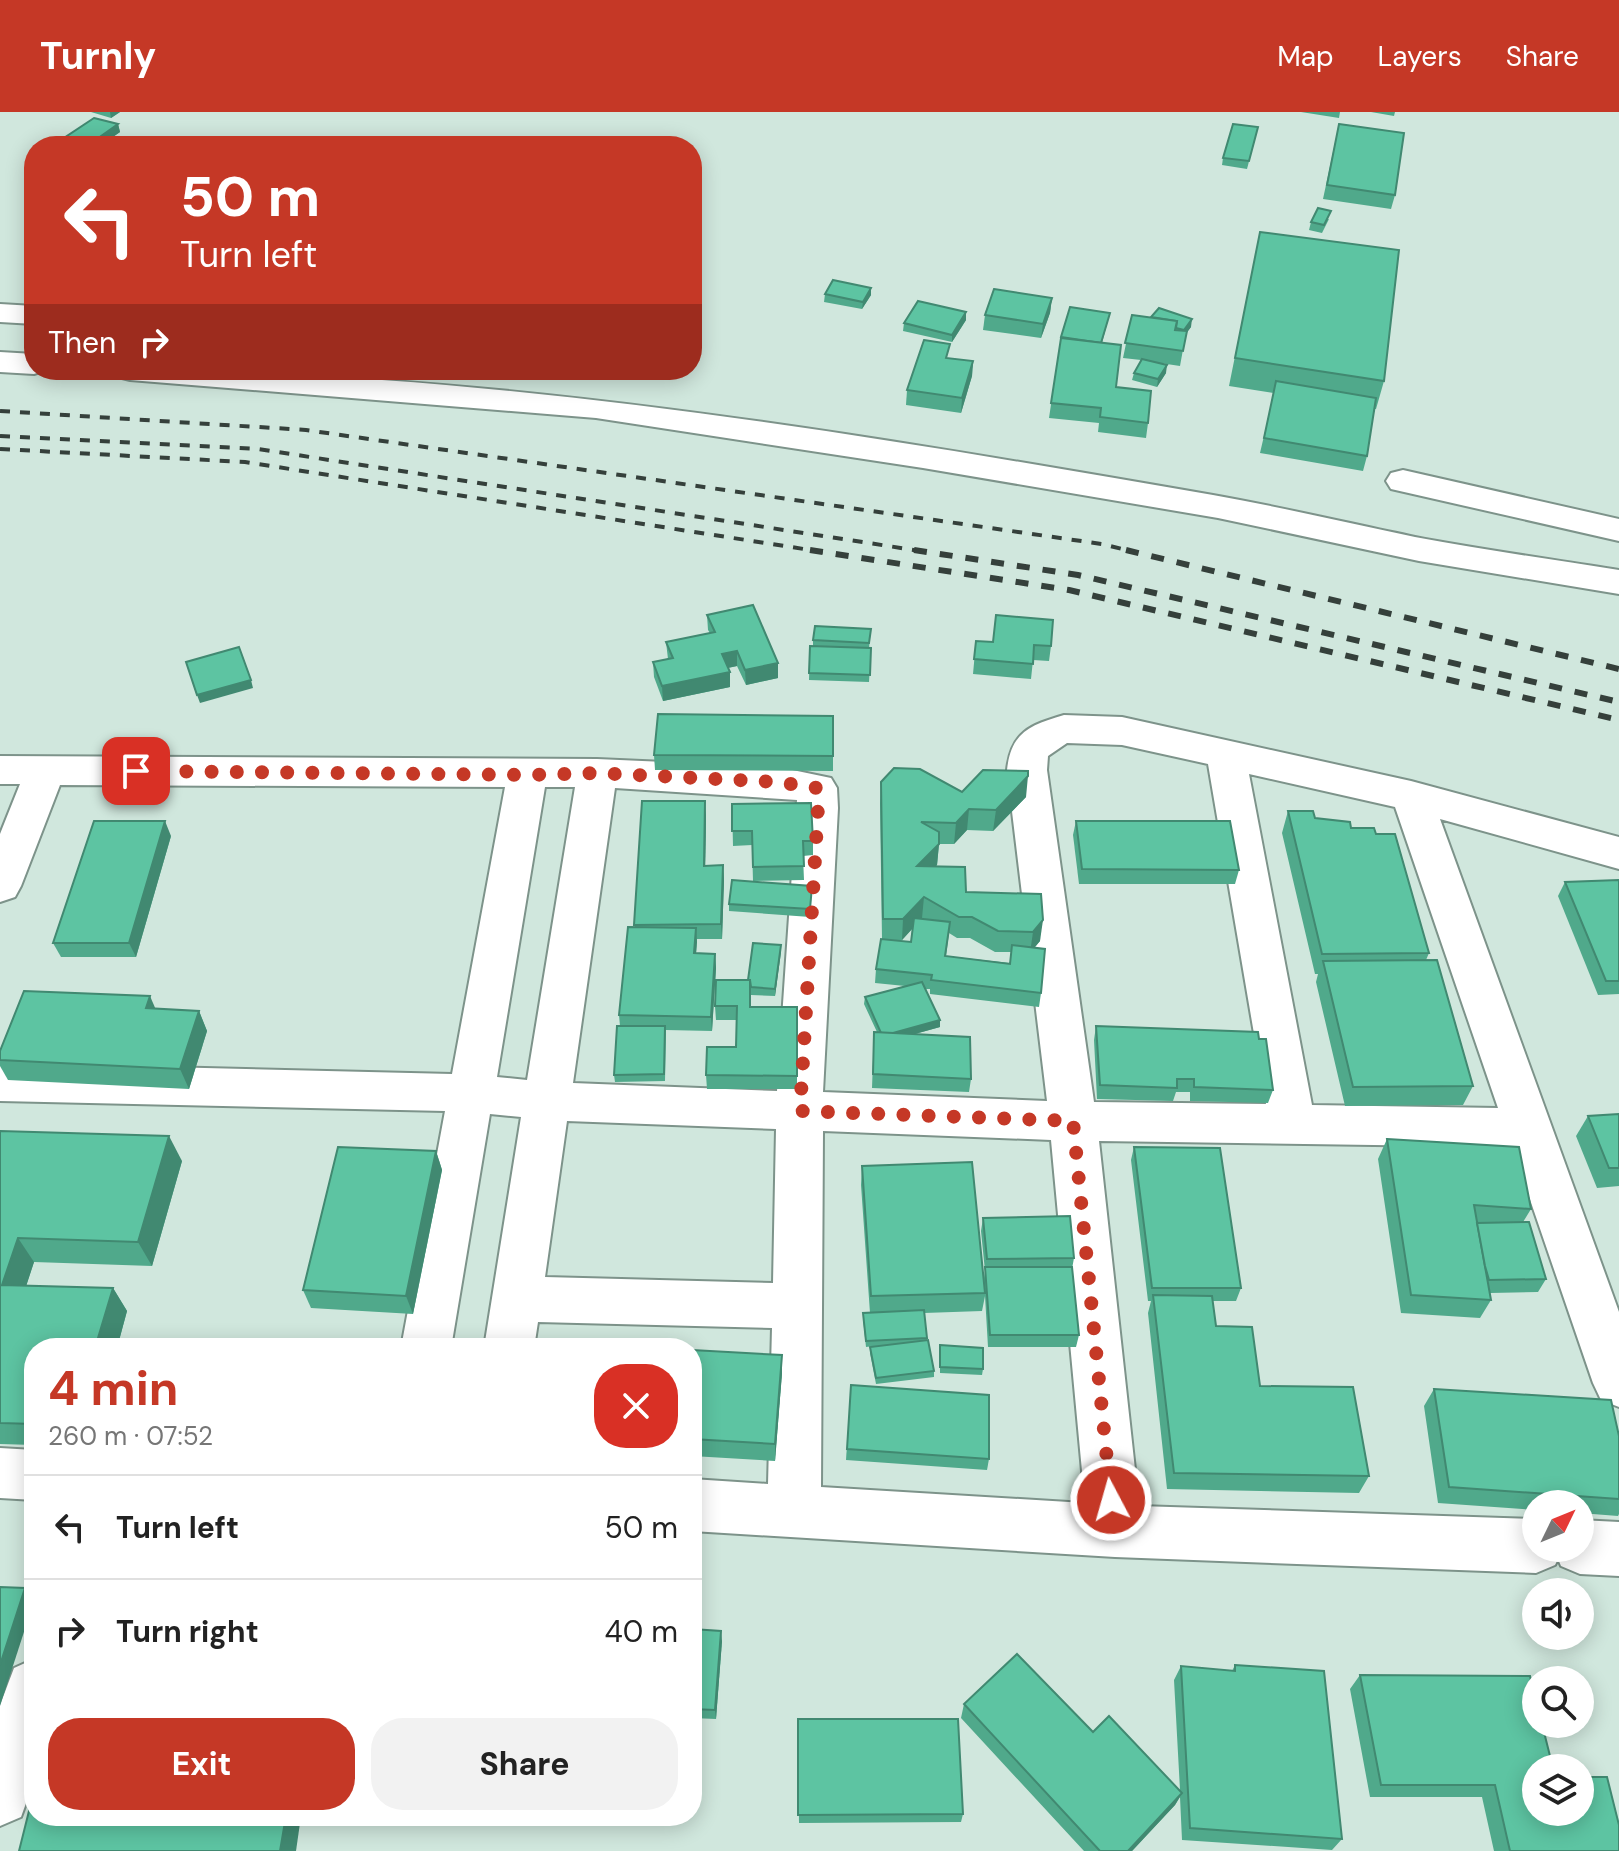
<!DOCTYPE html>
<html lang="en">
<head>
<meta charset="utf-8">
<style>
  body { margin:0; font-family:"DM Sans",sans-serif; background:#f2f2f2; color:#222; height:100vh; display:flex; flex-direction:column; font-size:30px; white-space:nowrap }
  * { box-sizing:border-box; margin:0 }
  p { font-size:26px; color:#767676 }
  .icon { flex:none; width:44px; height:44px; fill:none; stroke:currentColor; stroke-width:2; stroke-linecap:round; stroke-linejoin:round }
  .map { position:relative; flex:1; overflow:hidden }
  .side { position:absolute; left:24px; top:1226px; width:678px; height:488px; display:flex; flex-direction:column; background:#fff; border-radius:32px; box-shadow:0 4px 20px #0003 }
  .side>* { flex:none }
  .top-card { position:absolute; left:24px; top:24px; width:678px; height:244px; border-radius:32px; box-shadow:0 4px 20px #0003; background:#c53826; color:#fff; overflow:hidden }
  .needle { width:52px; rotate:47deg }
  .controls { position:absolute; left:1522px; top:1378px; display:grid; gap:16px }
  .controls a { display:grid; place-items:center; width:72px; height:72px; border-radius:50%; background:#fff; box-shadow:0 4px 20px #0003; font-size:40px }
  .pin { position:absolute; display:grid; place-items:center; width:68px; height:68px; color:#fff; margin:-34px; border-radius:16px; box-shadow:0 4px 12px #0006 }
  .me { position:absolute; width:88px; margin:-44px; rotate:354deg; stroke-linejoin:round; filter:drop-shadow(0 0 6px #0008) }
  .turn { display:flex; align-items:center; gap:28px; height:168px; padding:0 24px; font-size:36px }
  .turn .icon { width:104px; height:104px; stroke-width:2.5 }
  .turn b { display:block; font-size:56px; line-height:68px }
  .then { display:flex; align-items:center; height:76px; padding:0 24px; background:#0003; gap:16px; font-size:30px }
  .round { display:grid; place-items:center; flex:none; width:84px; height:84px; border-radius:32px; background:#f2f2f2 }
  .overview { display:flex; align-items:center; justify-content:space-between; height:136px; padding:0 24px }
  h1 { font-size:48px; font-weight:700; line-height:60px; color:#c53826 }
  .primary-button { display:flex; gap:16px; margin-top:auto; padding:16px 24px }
  .primary-button a { flex:1; height:92px; border-radius:32px; background:#c53826; color:#fff; font-size:32px; font-weight:700; line-height:92px; text-align:center }
  .primary-button a+a { background:#f2f2f2; color:#222 }
  ul { padding:0; list-style:none }
  li { display:flex; align-items:center; gap:24px; height:104px; padding:0 24px; border-top:2px solid #e0e0e0 }
  li div { flex:1 }
  li b { display:block; font-size:30px }
  li em { font-style:normal }
  header { display:flex; align-items:center; gap:48px; box-sizing:border-box; height:112px; padding:0 40px; background:#c53826; color:#fff }
  header strong { font-size:38px }
  nav { display:flex; gap:44px; margin-inline-start:auto; font-size:28px }
  .map>svg:first-child { display:block }
  .lines { fill:none; stroke-linecap:round; stroke-linejoin:round }
  .minor-casing { stroke:#7d938a; stroke-width:4 }
  .minor { fill:#fff; fill-rule:evenodd }
  .rail-far1 { stroke:#35403b; stroke-width:4; stroke-dasharray:10 10; stroke-linecap:butt }
  .rail { stroke:#35403b; stroke-width:6; stroke-dasharray:13 13; stroke-linecap:butt }
  .wall { fill:#50a98b; fill-rule:evenodd }
  .shaded-wall { fill:#418971 }
  .building { fill:#5dc4a2; stroke:#418971; stroke-width:2 }
  .route { stroke:#c53826; stroke-width:14; stroke-dasharray:0 25.2 }
</style>
</head>
<body>
<header>
<strong>Turnly</strong>
<nav><a>Map</a><a>Layers</a><a>Share</a></nav>
</header>
<div class="map">
<svg width="1619" height="1739" viewBox="0 0 1619 1739">
  <rect width="100%" height="100%" fill="#d0e7dd"/>
  <g class="lines">
    <g class="minor-casing">
      <g id="minor">
        <path d="M0,192L34,194V212L0,210Z"/>
        <path d="M0,240L34,242V258H46L34,262L0,260Z"/>
        <path d="M114,258C484,258 850,320 1213,383C1281,395 1348,411 1415,425C1483,438 1551,447 1619,458V482L1419,449L1218,406L923,356L596,306L130,268L118,265Z"/>
        <path d="M1403,358L1619,407V429L1391,377L1386,369L1391,361Z"/>
        <path d="M1064,603L1122,605L1411,669L1619,725V757L1440,707L1619,1200V1295L1601,1288L1593,1271L1512,1035L1099,1029L1139,1394L1536,1407V1436H1580V1408L1619,1410V1464L1580,1462L1561,1454L1558,1447L1555,1453L1536,1461L1115,1445L692,1419V1367L768,1372L772,1216L538,1210L534,1236H484L521,1005L490,1002L451,1236H401L445,999L0,989V951L452,962L505,675L60,673L21,774L15,785L0,790V722L20,672H0V644L597,647L778,655L831,666L837,676L838,696L823,980L1047,989L1007,658C1011,620 1030,613 1064,603ZM1067,631L1122,633L1208,652L1266,992L1094,990L1047,658L1048,644ZM1249,662L1395,695L1498,996L1312,993ZM545,675H575L527,968L497,965ZM615,676L797,688L777,979L573,971ZM567,1009L776,1017L773,1171L545,1165ZM823,1019L1051,1028L1085,1391L821,1375Z"/>
        <path d="M0,1336L34,1338V1388L0,1386Z"/>
        <path d="M34,1547V1669L21,1705L0,1714V1593L14,1556Z"/>
      </g>
    </g>
    <use href="#minor" class="minor"/>
    <g class="rail-far1">
      <path d="M0,299L306,318L1102,432L1134,440"/>
      <path d="M0,324L258,337L927,440"/>
      <path d="M0,337L245,350L823,440"/>
    </g>
    <g class="rail">
      <path d="M810,438L1069,478L1619,608"/>
      <path d="M914,438L1078,463L1619,590"/>
      <path d="M1126,438L1619,557"/>
    </g>
  </g>
  <g class="wall">
    <path d="M91,0H120L111,6Z"/>
    <path d="M1301,0H1340L1339,6Z"/>
    <path d="M1371,0H1395L1394,4Z"/>
    <path d="M118,12L120,20L100,34H63L61,28Z"/>
    <path d="M1339,12L1395,83L1391,97L1323,87Z"/>
    <path d="M1258,15L1247,57L1222,53L1223,46Z"/>
    <path d="M1329,107L1322,121L1309,118L1311,110Z"/>
    <path d="M1260,120L1384,269L1376,297H1374L1367,344L1363,359L1260,341L1274,281L1229,274Z"/>
    <path d="M871,176V183L862,197L824,190L825,182Z"/>
    <path d="M1052,186L1050,201L1041,226L983,218L985,203Z"/>
    <path d="M966,200V208L952,230L903,219L904,211Z"/>
    <path d="M1110,201L1102,231L1116,275L1148,311L1146,326L1098,320L1099,311L1049,306L1061,225Z"/>
    <path d="M1132,203L1191,215L1186,221L1180,254L1160,251L1166,261L1157,275L1132,268L1134,261L1141,248L1123,246Z"/>
    <path d="M949,246L973,249L972,264L961,301L906,293L907,278Z"/>
    <path d="M707,503L778,551V566L746,573L737,554L728,556L730,560V575L663,589L654,565L653,550L668,547L666,530L710,521L708,518Z"/>
    <path d="M871,517L869,536H871L869,570L809,568L810,534H813V528Z"/>
    <path d="M976,529L1051,534L1049,549L1033,548L1031,567L973,562Z"/>
    <path d="M833,604V659L655,658L654,643Z"/>
    <path d="M881,670L962,680L1026,685L993,719L967,718L954,732H939L937,753L935,755L966,780L1041,782L1040,829L1034,836L1041,881L1039,895L930,882V877H926L940,915L915,922L971,967L969,980L872,976L874,920H877L864,892L865,885L905,874L875,871L876,857L882,827L880,691ZM913,816L911,830L892,828H902ZM949,821L957,826H970L995,840H1011L1010,851L946,844Z"/>
    <path d="M642,689L706,703L705,754L723,753L724,768L722,827H697L696,841L715,842L716,856L712,919L666,918L665,969L615,970L614,963L620,914L619,903L635,815Z"/>
    <path d="M732,692L813,729V743L803,744L804,768L753,769L752,733L733,734Z"/>
    <path d="M1288,699L1376,722L1429,841L1426,848L1473,974L1463,993L1345,994L1316,870L1318,862H1315L1282,721Z"/>
    <path d="M1076,709L1239,758L1235,772H1079L1073,723Z"/>
    <path d="M171,724L136,845H61L53,831Z"/>
    <path d="M1619,768V882L1598,883L1558,784L1565,770Z"/>
    <path d="M812,774L810,805L729,799V792Z"/>
    <path d="M781,833L775,884L751,883V895H797V977H707L706,963L736,935V908H716L715,894L748,868Z"/>
    <path d="M199,899L207,919L189,977L8,968L0,954V939Z"/>
    <path d="M1096,914L1259,927L1273,978L1268,991L1190,989V980H1176L1173,989L1097,987L1094,928Z"/>
    <path d="M1619,1002V1074L1597,1076L1576,1024L1588,1004Z"/>
    <path d="M0,1019L182,1049L152,1154L34,1150L26,1174L113,1176L127,1199L117,1236H34V1333L0,1332Z"/>
    <path d="M1387,1027L1531,1097L1523,1110L1546,1167L1538,1180L1490,1181L1491,1188L1480,1206L1401,1201L1378,1047Z"/>
    <path d="M1134,1035L1241,1176L1236,1189H1212L1216,1214L1260,1274L1369,1364L1359,1381L1167,1377L1148,1201L1151,1189H1148L1131,1048Z"/>
    <path d="M436,1039L442,1058L413,1202L311,1196L303,1178Z"/>
    <path d="M862,1054L984,1166L985,1159L981,1119L983,1106L1074,1146L1072,1157L1079,1223L1076,1235H988L985,1184L982,1199L924,1201L927,1228L934,1259V1265L876,1272L870,1241V1235L873,1234L866,1235L863,1207V1201H870L861,1073Z"/>
    <path d="M940,1233L983,1257L982,1263L940,1261Z"/>
    <path d="M692,1238L782,1261L775,1349L692,1344Z"/>
    <path d="M851,1273L989,1347L987,1358L846,1348Z"/>
    <path d="M1434,1277L1619,1324V1402L1618,1404L1580,1401V1392H1536V1398L1438,1391L1424,1294Z"/>
    <path d="M692,1517L722,1529L716,1607L692,1606Z"/>
    <path d="M1235,1553L1342,1727L1332,1738L1182,1728L1180,1685L1175,1693L1132,1739H1084L961,1606L964,1592L1093,1620L1180,1678L1174,1568L1181,1554L1232,1559Z"/>
    <path d="M1360,1563L1536,1656L1619,1739H1494L1482,1685H1370L1350,1577Z"/>
    <path d="M798,1607L963,1702L961,1710L799,1711Z"/>
  </g>
  <g class="shaded-wall">
    <path d="M110,0H120L111,6Z"/>
    <path d="M118,12L120,20L100,34H87Z"/>
    <path d="M871,176V183L862,197L863,190Z"/>
    <path d="M1052,186L1050,201L1041,226L1043,212Z"/>
    <path d="M966,200V208L952,230V223Z"/>
    <path d="M1192,207L1191,215L1183,226L1184,218Z"/>
    <path d="M973,249L972,264L961,301L962,286Z"/>
    <path d="M1167,253L1166,261L1157,275L1158,267Z"/>
    <path d="M737,539V554L722,557V542Z"/>
    <path d="M778,551V566L746,573L745,558Z"/>
    <path d="M730,560V575L663,589L662,574Z"/>
    <path d="M251,568L253,576L200,591L197,583Z"/>
    <path d="M1028,664L1026,685L993,719L996,698Z"/>
    <path d="M705,689L706,703L705,768L704,754Z"/>
    <path d="M969,697L967,718L954,732L956,711Z"/>
    <path d="M165,709L171,724L136,845L129,831Z"/>
    <path d="M939,732L937,753L915,775L917,754Z"/>
    <path d="M723,753L724,768L722,827L721,812Z"/>
    <path d="M924,785L922,806L902,828L903,807Z"/>
    <path d="M1043,808L1040,829L1030,841L1033,820Z"/>
    <path d="M696,816L697,830L695,855L694,841Z"/>
    <path d="M781,833V840L775,884V877Z"/>
    <path d="M715,842L716,856L712,919L711,905Z"/>
    <path d="M150,884L159,905L146,896Z"/>
    <path d="M199,899L207,919L189,977L180,957Z"/>
    <path d="M940,908V915L882,931V924Z"/>
    <path d="M169,1024L182,1049L152,1154L138,1130Z"/>
    <path d="M436,1039L442,1058L413,1202L406,1184Z"/>
    <path d="M18,1126L34,1150L19,1196L2,1173Z"/>
    <path d="M113,1176L127,1199L117,1236H95Z"/>
    <path d="M782,1243V1261L775,1349V1332Z"/>
    <path d="M25,1476L34,1486V1489L0,1594V1553Z"/>
    <path d="M721,1519L722,1529L716,1607L715,1598Z"/>
    <path d="M1182,1681L1175,1693L1132,1739H1128Z"/>
    <path d="M286,1704H301L296,1739H280Z"/>
  </g>
  <g class="building">
    <path d="M94,6L118,12L87,34H82L61,28Z"/>
    <path d="M1233,12L1258,15L1249,49L1223,46Z"/>
    <path d="M1339,12L1404,21L1395,83L1327,73Z"/>
    <path d="M1318,96L1331,99L1324,113L1311,110Z"/>
    <path d="M1260,120L1399,138L1384,269L1235,246Z"/>
    <path d="M833,168L871,176L863,190L825,182Z"/>
    <path d="M994,177L1052,186L1043,212L985,203Z"/>
    <path d="M918,189L966,200L952,223L904,211Z"/>
    <path d="M1070,195L1110,201L1101,231L1061,225Z"/>
    <path d="M1159,196L1192,207L1184,218L1176,216L1177,209L1151,205Z"/>
    <path d="M1132,203L1177,209L1175,218L1187,219L1183,239L1125,231Z"/>
    <path d="M1061,226L1121,233L1116,275L1151,279L1148,311L1100,305L1101,296L1051,291Z"/>
    <path d="M924,228L950,232L946,246L973,249L962,286L907,278Z"/>
    <path d="M1142,247L1167,253L1158,267L1134,261Z"/>
    <path d="M1276,269L1376,286L1367,344L1264,326Z"/>
    <path d="M753,493L778,551L745,558L737,539L722,542L730,560L662,574L653,550L673,546L666,530L715,520L707,503Z"/>
    <path d="M996,503L1053,508L1051,534L1034,533L1033,552L974,547L976,529L993,530Z"/>
    <path d="M815,514L871,517L869,531L813,528Z"/>
    <path d="M810,534L871,536L870,563L809,561Z"/>
    <path d="M239,535L251,568L197,583L186,550Z"/>
    <path d="M658,602L833,604V644L654,643Z"/>
    <path d="M894,656L920,657L962,680L983,658L1028,659V664L996,698L969,697L956,711L921,710L939,720V732L917,754L965,755L966,780L1041,782L1043,808L1033,820L998,819L972,805H959L924,785L903,807H883L881,670Z"/>
    <path d="M642,689H705L704,754L723,753L721,812L634,813Z"/>
    <path d="M811,691L813,729H803L804,754L753,755L752,719H732V692Z"/>
    <path d="M1288,699H1313L1315,706L1350,710L1351,716H1374L1376,722H1395L1429,841L1322,842Z"/>
    <path d="M94,709H165L129,831H53Z"/>
    <path d="M1076,709H1230L1239,758L1082,757Z"/>
    <path d="M732,768L812,774L810,797L729,792Z"/>
    <path d="M1619,768V869H1606L1565,770Z"/>
    <path d="M914,806L950,810L945,844L1010,852L1012,833L1045,837L1041,881L931,868L932,863L876,857L881,827L911,830Z"/>
    <path d="M628,815L696,816L694,841L715,842L711,905L619,903Z"/>
    <path d="M753,831L781,833L775,877L751,875L750,868H748Z"/>
    <path d="M1437,848L1473,974L1353,975L1323,849Z"/>
    <path d="M716,868H750V895H797V964L706,963L707,935H736L737,894H715Z"/>
    <path d="M922,870L940,908L893,921H881L865,885Z"/>
    <path d="M24,879L150,884L146,896L199,899L180,957L0,948V939Z"/>
    <path d="M617,914H665L664,962L614,963Z"/>
    <path d="M1096,914L1258,920L1259,927H1266L1273,978L1194,975V967H1177V976L1100,973Z"/>
    <path d="M874,920L970,925L971,967L873,962Z"/>
    <path d="M1619,1002V1056H1609L1588,1004Z"/>
    <path d="M0,1019L169,1024L138,1130L18,1126L2,1173L113,1176L95,1236H34V1312L0,1311Z"/>
    <path d="M1387,1027L1519,1035L1531,1097L1474,1093L1491,1188L1411,1183Z"/>
    <path d="M338,1035L436,1039L406,1184L303,1178Z"/>
    <path d="M1134,1035L1220,1036L1241,1176H1152Z"/>
    <path d="M972,1050L985,1181L871,1184L862,1054Z"/>
    <path d="M1070,1104L1074,1146L987,1147L983,1106Z"/>
    <path d="M1529,1110L1546,1167L1489,1168L1485,1154L1477,1111Z"/>
    <path d="M985,1155H1072L1079,1223H990Z"/>
    <path d="M1153,1183L1212,1184L1216,1214L1252,1215L1260,1274L1353,1275L1369,1364L1174,1361Z"/>
    <path d="M924,1198L927,1226L866,1229L863,1201Z"/>
    <path d="M928,1228L934,1259L876,1266L870,1235Z"/>
    <path d="M571,1231L659,1236H570Z"/>
    <path d="M940,1233L983,1236V1257L940,1255Z"/>
    <path d="M692,1238L782,1243L775,1332L692,1327Z"/>
    <path d="M851,1273L989,1283V1347L847,1337Z"/>
    <path d="M1434,1277L1611,1288L1619,1324V1387L1449,1375Z"/>
    <path d="M0,1475L25,1476L0,1553Z"/>
    <path d="M692,1517L721,1519L715,1598L692,1597Z"/>
    <path d="M1017,1542L1093,1620L1109,1604L1182,1681L1128,1739H1100L964,1592Z"/>
    <path d="M1235,1553L1324,1559L1342,1727L1190,1716L1181,1554L1235,1559Z"/>
    <path d="M1360,1563L1530,1564L1536,1590V1612H1542L1553,1656H1536V1700H1580V1665H1607L1619,1713V1739H1510L1495,1673H1381Z"/>
    <path d="M798,1607H958L963,1702L798,1703Z"/>
    <path d="M33,1683H34V1704H286L280,1739H19Z"/>
  </g>
  <g class="lines">
    <path class="route" d="M136,659L527,663L597,661L778,670L817,676L818,696L800,999L1073,1009L1111,1388"/>
  </g>
</svg>
<div class="controls">
<a><svg class="needle" viewBox="-14 -14 28 28"><path d="M0-13l5 13h-10z" fill="#e53935"/><path d="M0 13l5-13h-10z" fill="#767676"/></svg></a>
<a><svg class="icon" aria-label="sound" viewBox="0 0 24 24"><path d="M4 9h4l5-4v14l-5-4H4zM17 9q2 3 0 6"/></svg></a>
<a><svg class="icon" aria-label="search" viewBox="0 0 24 24"><circle cx="10" cy="10" r="6"/><path d="M15 15l6 6"/></svg></a>
<a><svg class="icon" aria-label="layers" viewBox="0 0 24 24"><path d="M12 4l9 5-9 5-9-5zM3 14l9 5 9-5"/></svg></a>
</div>
<div class="pin" style="left:136px;top:659px;background:#d93025"><svg class="icon" aria-label="arrive" viewBox="0 0 24 24"><path d="M6 21V4h12l-3 4 3 4H6"/></svg></div>
<svg class="me" style="left:1111px;top:1388px" viewBox="-20 -20 40 40"><circle r="17" fill="#c53826" stroke="#fff" stroke-width="3"/><path d="M0-11L8 9 0 5-8 9z" fill="#fff"/></svg>
<div class="top-card">
<div class="turn"><svg class="icon" aria-label="left" viewBox="0 0 24 24"><path d="M17 20v-9H6M10 6l-5 5 5 5"/></svg><div><b>50 m</b>Turn left</div></div>
<div class="then">Then<svg class="icon" aria-label="right" viewBox="0 0 24 24"><path d="M7 20v-9h11M14 6l5 5-5 5"/></svg></div>
</div>
<section class="side">
<div class="overview"><div><h1>4 min</h1><p>260 m · 07:52</p></div><a class="round" style="background:#d93025;color:#fff"><svg class="icon" aria-label="close" viewBox="0 0 24 24"><path d="M6 6l12 12M18 6L6 18"/></svg></a></div>
<ul>
<li><svg class="icon" aria-label="left" viewBox="0 0 24 24"><path d="M17 20v-9H6M10 6l-5 5 5 5"/></svg><div><b>Turn left</b></div><em>50 m</em></li>
<li><svg class="icon" aria-label="right" viewBox="0 0 24 24"><path d="M7 20v-9h11M14 6l5 5-5 5"/></svg><div><b>Turn right</b></div><em>40 m</em></li>
</ul>
<div class="primary-button"><a>Exit</a><a>Share</a></div>
</section>
</div>
</body>
</html>
